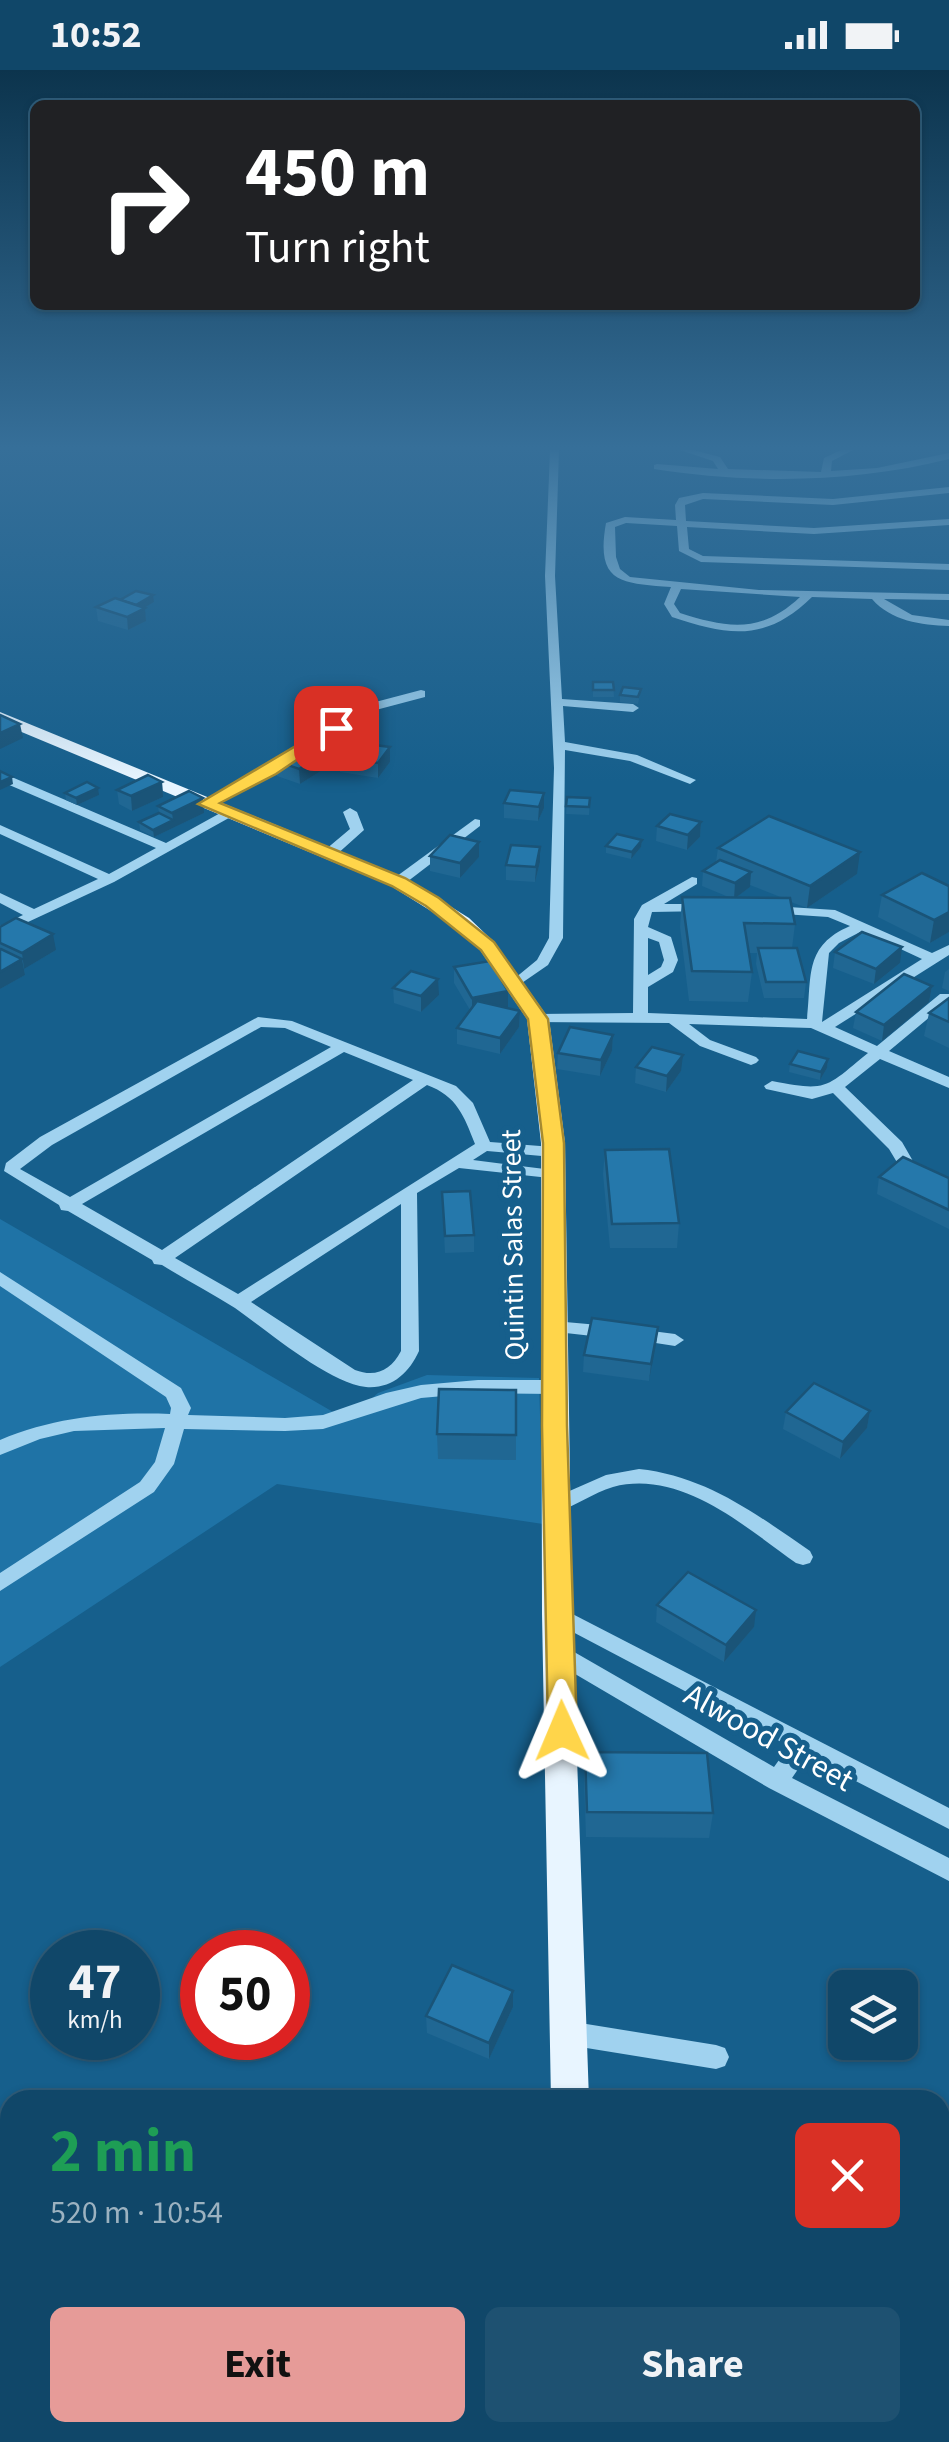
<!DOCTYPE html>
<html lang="en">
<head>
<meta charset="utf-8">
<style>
  body { margin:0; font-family:"Source Sans 3",sans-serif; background:#1e5171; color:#f1f3f6; height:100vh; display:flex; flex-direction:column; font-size:38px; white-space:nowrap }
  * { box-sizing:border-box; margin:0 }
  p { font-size:32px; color:#9cb2c0 }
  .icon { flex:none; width:55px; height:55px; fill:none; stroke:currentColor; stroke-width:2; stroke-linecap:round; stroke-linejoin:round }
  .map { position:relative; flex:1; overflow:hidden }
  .panel { position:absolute; left:0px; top:2020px; width:950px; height:352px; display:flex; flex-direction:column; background:#104769; border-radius:30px 30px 0 0; box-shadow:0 2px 8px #0004,0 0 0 2px #305f7d }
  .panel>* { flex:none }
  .banner { position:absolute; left:30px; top:30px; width:890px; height:210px; border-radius:15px; box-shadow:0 2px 8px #0004,0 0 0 2px #305f7d; background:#202124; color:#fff; overflow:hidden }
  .tools { position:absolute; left:828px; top:1900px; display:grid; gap:20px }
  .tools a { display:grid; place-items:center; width:90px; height:90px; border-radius:15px; background:#104769; box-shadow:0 2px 8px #0004,0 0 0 2px #305f7d; font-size:50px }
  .speed { position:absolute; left:30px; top:1860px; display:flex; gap:20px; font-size:50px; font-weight:700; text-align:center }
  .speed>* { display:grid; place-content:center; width:130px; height:130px; border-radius:50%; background:#104769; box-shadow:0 2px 8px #0004,0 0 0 2px #305f7d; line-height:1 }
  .speed small { font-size:25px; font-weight:400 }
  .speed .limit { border:15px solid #d22; background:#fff; color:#111 }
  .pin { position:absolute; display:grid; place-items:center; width:85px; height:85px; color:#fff; margin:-42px; border-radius:20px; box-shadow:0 5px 15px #0006 }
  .me { position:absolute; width:110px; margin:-55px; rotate:359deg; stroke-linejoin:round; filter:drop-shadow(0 0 8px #0008) }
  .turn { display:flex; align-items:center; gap:35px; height:210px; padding:0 50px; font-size:45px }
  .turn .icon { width:130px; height:130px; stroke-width:2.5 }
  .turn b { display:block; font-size:70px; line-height:85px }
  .round { display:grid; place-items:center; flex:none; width:105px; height:105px; border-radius:15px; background:#1e5171 }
  .headline { display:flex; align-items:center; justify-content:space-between; height:170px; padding:0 50px }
  h1 { font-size:60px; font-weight:700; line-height:75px; color:#1e9e55 }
  .cta { display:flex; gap:20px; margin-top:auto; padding:20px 50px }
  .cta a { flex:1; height:115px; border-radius:15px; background:#e69b98; color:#111; font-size:40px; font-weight:700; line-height:115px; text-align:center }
  .cta a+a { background:#1e5171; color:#f1f3f6 }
  .status { display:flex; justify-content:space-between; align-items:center; height:70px; padding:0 50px; background:#104769; direction:ltr }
  .status svg { height:28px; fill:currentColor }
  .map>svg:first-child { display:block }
  .green { fill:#1f73a6 }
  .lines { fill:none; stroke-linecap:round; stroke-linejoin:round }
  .minor { fill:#a0d2ef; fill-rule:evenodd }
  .major { fill:#e8f5ff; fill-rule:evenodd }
  .wall { fill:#206793; fill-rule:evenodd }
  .shaded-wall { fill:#1a5478 }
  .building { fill:#2578ab; stroke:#1a5478; stroke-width:2.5 }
  .route { fill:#ffd54a; stroke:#a68a30; stroke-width:2.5 }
  .labels { text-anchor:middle; stroke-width:10; stroke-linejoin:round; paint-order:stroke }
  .street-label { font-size:28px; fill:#fff; stroke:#165f8c }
  .near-street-label { font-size:32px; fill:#fff; stroke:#165f8c }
</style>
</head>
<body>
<div class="status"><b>10:52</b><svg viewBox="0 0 49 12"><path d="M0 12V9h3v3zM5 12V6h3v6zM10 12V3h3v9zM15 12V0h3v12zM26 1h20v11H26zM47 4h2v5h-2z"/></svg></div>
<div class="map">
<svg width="949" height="2372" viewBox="0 0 949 2372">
  <rect width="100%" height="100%" fill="#165f8c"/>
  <path class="green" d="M0,1149L347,1350L378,1323L427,1305L539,1308L543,1454L277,1414L0,1597Z"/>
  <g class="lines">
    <g class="minor">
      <path d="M550,380H559L555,506L562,629L633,634L639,638L633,642L563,636L565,672L637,685L696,710L690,714L630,691L565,680L563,868L548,895L516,917L509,913L537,890L549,868L554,698L545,506Z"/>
      <path d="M680,380H693L720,387L728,399L821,402L824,388L841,380H853L832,391L831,401L877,398L949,383V389C854,413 751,414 654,399V395L657,394L718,399L713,391Z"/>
      <path d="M949,417V423L833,435L703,429L685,435L686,451L814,458L949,449V455L814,464L687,457L689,479L703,486L949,494V500L701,492L679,481L677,456L626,453L615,457L616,487L620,499L630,507L759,520L949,524V530L884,529L912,545L949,550V556C921,555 891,551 872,529L812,527C766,572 729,566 672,547L664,534L671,517C622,513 595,514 606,453L625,447L676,450L675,435L679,428L703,423L833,429ZM681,519L800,527C761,564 727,558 680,543L674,534Z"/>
      <path d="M421,620L425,621V627L372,641L274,704L212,736L207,737L201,733L266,698L364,635Z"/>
      <path d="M0,702L166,773L224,741H234L236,744L114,812L0,865V856L23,845L0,833V823L34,839L98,809L0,764V755L109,804L156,778L0,711Z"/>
      <path d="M350,738L357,742L364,760L335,786H325V780L350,759L343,742Z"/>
      <path d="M475,749L480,750V756L403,815H393V809Z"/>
      <path d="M692,807L697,808V814L664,834H702L707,835V841L652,842L648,857L671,867L678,890L673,902L648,917V943L807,949C812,905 804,876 850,856L828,847L768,843V837L773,836L835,840L932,883L949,875V885L835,957L877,976L940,924H949V931L889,981L949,1007V1018L880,989L845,1017L902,1072L921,1105L919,1109H907L889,1079L833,1023L812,1029L766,1019L764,1016L772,1011C828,1022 825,1018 868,983L811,958L689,954L710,970L756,987L759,990L756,993L751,995L700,976L669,953L533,952L530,949L538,944L633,943L634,849L642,835ZM862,861L922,889L822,952L829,883L839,873ZM648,868L659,872L664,890L661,897L648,905Z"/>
      <path d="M258,947L292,951L456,1016L473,1033L490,1072L553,1077L561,1082L553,1087L487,1081L473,1090L553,1100L559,1101L561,1105L559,1109L459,1098L417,1123L419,1281C409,1303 392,1319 366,1317C327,1312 268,1261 235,1238C211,1223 186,1210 162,1195L154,1194L152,1190L68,1141L61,1140L59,1135L4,1101L6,1093L40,1067ZM261,957L285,958L331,977L70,1127L20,1099L52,1075ZM344,982L413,1010L162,1180L82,1134ZM427,1015C457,1026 464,1046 475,1074L238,1224L175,1188ZM401,1134V1281C391,1300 376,1308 355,1300L251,1232Z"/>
      <path d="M0,1202L181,1318L191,1338L188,1345L285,1348L323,1345L386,1323L421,1315L478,1310H554L561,1312L563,1317L561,1322L554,1324L478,1323L421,1328L323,1359L285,1361L184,1359L174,1394L154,1422L0,1521V1503L140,1412L155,1392L165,1358L74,1361L40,1369L0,1385V1370C55,1347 110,1342 170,1344L171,1338L166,1327L0,1216Z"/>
      <path d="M554,1251L610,1256L619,1262L610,1268L548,1261L545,1257L548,1253Z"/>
      <path d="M636,1259L675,1264L684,1270L675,1276L630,1269L627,1265L630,1261Z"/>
      <path d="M639,1399C706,1406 756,1444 810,1481L813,1487L810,1493L803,1495L796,1493C745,1457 681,1399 613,1417C593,1423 576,1436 556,1442L549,1440L546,1435L549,1430L606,1405Z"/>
      <path d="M557,1536L949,1738V1759L807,1686L792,1708L949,1788V1811L769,1718L553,1591L550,1585L553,1579L561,1576L569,1579L774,1697L789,1676L550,1550L546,1544L550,1538Z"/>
      <path d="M568,1951L716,1975L725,1978L729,1987L725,1996L716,1999L568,1975L559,1971L555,1963L559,1955Z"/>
    </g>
    <g class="major">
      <path d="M0,642L405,808L469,848L494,872L549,949L565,1073L572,1544L589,2030H551L542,1544L541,1073L527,949L480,880L455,856L391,816L0,653Z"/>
      <rect x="556" y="2362" width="42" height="10"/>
    </g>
  </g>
  <g class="wall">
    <path d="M120,530L154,532L144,537L146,551L128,560L98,551L96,537Z"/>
    <path d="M593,612H613L614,627H593Z"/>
    <path d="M641,619L638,634L620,632V625Z"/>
    <path d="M340,668L371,669L365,674L390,692L378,708L340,702L339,688L348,677L340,675Z"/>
    <path d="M276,691L335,692L300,714L277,706Z"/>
    <path d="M162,712L163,727L132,741L119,734L117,720Z"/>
    <path d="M65,723L99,725L77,735L66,730Z"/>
    <path d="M544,723V738L538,751L504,748V733Z"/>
    <path d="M567,727L590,728L589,745L566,744Z"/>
    <path d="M158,736L204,743L154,767L140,760L139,752L159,743Z"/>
    <path d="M701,752L700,767L687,780L656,771L657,756Z"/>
    <path d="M642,770L641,777L631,789L606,783V776Z"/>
    <path d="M479,772V787L460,808L430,801V786Z"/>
    <path d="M540,777V792L535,812L506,810V795Z"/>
    <path d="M718,778L857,804L807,838L791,832L795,854L792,878L806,912L804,928H764L756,894L757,883H748L752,902L748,932L689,931L680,857L682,827L731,828L702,816L703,801L716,792ZM750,815L783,828H735L750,817Z"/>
    <path d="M949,816V862L930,873L878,847L882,825Z"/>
    <path d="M0,857L56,880L24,899L25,905L0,919Z"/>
    <path d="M835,882L900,893L874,914L833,898Z"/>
    <path d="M454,897L508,937L505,938L520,941L519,957L500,984L457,974V958L470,940L454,913Z"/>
    <path d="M949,899V921L942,918L945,902Z"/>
    <path d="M932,916L929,932L882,971L853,958L856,942Z"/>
    <path d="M393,918L439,925L421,942L394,933Z"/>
    <path d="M949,928V978L924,966L929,943Z"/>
    <path d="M613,965L612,981L600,1006L557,999L558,983Z"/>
    <path d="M828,989L827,998L820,1010L789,1002L790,994Z"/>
    <path d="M636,997L681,1001L666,1022L635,1013Z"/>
    <path d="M605,1080L679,1153L677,1178H610L603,1104Z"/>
    <path d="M879,1107L949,1108V1159L877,1124Z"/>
    <path d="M442,1122L474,1165V1182L445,1183Z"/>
    <path d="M658,1257L656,1273L649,1311L583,1302L584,1285Z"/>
    <path d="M516,1320V1390L438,1389L437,1364Z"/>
    <path d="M870,1341L867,1358L840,1389L783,1359L786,1342Z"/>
    <path d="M657,1535L754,1557L724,1592L656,1552Z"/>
    <path d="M585,1682L713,1743L709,1768L586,1767L584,1707Z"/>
    <path d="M513,1921V1937L489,1989L427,1963L426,1946Z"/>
  </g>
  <g class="shaded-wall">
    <path d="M153,525L154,532L135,543L145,538L146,551L128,560L127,547L134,536Z"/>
    <path d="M20,654L23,668L0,679V663Z"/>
    <path d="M371,662V669L360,679L359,672Z"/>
    <path d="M390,677V692L378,708V693Z"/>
    <path d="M334,678L335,692L300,714L299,699Z"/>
    <path d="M12,707L13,714L0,720V712Z"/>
    <path d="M162,712L163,727L132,741L131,726Z"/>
    <path d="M98,718L99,725L77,735L76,728Z"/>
    <path d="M544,723V738L538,751L539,737Z"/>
    <path d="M203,728L204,743L154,767L153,760L173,750L172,743Z"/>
    <path d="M701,752L700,767L687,780L688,765Z"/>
    <path d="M642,770L641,777L631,789L632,782Z"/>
    <path d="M479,772V787L460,808V793Z"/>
    <path d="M540,777V792L535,812L536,797Z"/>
    <path d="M860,782L857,804L807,838L810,816Z"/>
    <path d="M751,802L750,817L734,829L735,813Z"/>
    <path d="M949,842V862L930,873L934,850Z"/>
    <path d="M53,864L56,880L24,899L22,883Z"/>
    <path d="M902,877L900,893L874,914L876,899Z"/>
    <path d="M22,889L25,905L0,919V902Z"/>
    <path d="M438,909L439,925L421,942V926Z"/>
    <path d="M932,916L929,932L882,971L884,955Z"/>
    <path d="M508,921V937L472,944V928Z"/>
    <path d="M520,941L519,957L500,984V968Z"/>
    <path d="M613,965L612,981L600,1006L601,990Z"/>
    <path d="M683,985L681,1001L666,1022L667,1006Z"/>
    <path d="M828,989L827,998L820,1010L821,1002Z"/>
    <path d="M658,1257L656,1273L649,1311L651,1294Z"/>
    <path d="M870,1341L867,1358L840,1389L843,1372Z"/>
    <path d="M756,1540L754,1557L724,1592L726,1575Z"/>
    <path d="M513,1921V1937L489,1989V1973Z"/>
  </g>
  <g class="building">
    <path d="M136,521L153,525L136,535L120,530Z"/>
    <path d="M115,528L145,538L127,547L96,537Z"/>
    <path d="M593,612H613L614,620H593Z"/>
    <path d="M623,617L641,619L638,627L620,625Z"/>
    <path d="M0,645L20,654L0,663Z"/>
    <path d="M352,657L371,662L359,672L340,668Z"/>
    <path d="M312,670L334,678L299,699L276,691Z"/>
    <path d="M351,672L390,677L378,693L339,688Z"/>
    <path d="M0,701L12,707L0,712Z"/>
    <path d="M148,705L162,712L131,726L117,720Z"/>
    <path d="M87,712L98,718L76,728L65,723Z"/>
    <path d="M510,720L544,723L539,737L504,733Z"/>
    <path d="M189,721L203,728L172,743L158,736Z"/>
    <path d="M567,727L590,728L589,737L566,736Z"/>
    <path d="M159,743L173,750L153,760L139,752Z"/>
    <path d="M670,744L701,752L688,765L657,756Z"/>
    <path d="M769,746L860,782L810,816L718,778Z"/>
    <path d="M617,764L642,770L632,782L606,776Z"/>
    <path d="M450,765L479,772L460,793L430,786Z"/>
    <path d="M511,775L540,777L536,797L506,795Z"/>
    <path d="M720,790L751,802L735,813L703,801Z"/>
    <path d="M922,803L949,816V842L934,850L882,825Z"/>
    <path d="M682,827L790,828L795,854L744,853L752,902L692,901Z"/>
    <path d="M16,848L53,864L22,883L0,873V857Z"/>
    <path d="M862,862L902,877L876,899L835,882Z"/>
    <path d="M758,878H797L806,912H766Z"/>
    <path d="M0,879H1L22,889L0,902Z"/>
    <path d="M490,891L508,921L472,928L454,897Z"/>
    <path d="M411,901L438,909L421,926L393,918Z"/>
    <path d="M904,904L932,916L884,955L856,942Z"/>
    <path d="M949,928V952L929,943Z"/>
    <path d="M477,931L520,941L500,968L457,958Z"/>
    <path d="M570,957L613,965L601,990L558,983Z"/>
    <path d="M652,977L683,985L667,1006L636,997Z"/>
    <path d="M798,981L828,989L821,1002L790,994Z"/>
    <path d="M669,1079L679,1153L612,1154L605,1080Z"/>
    <path d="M903,1087L949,1108V1140L879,1107Z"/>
    <path d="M470,1121L474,1165L445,1166L442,1122Z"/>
    <path d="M592,1248L658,1257L651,1294L584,1285Z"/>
    <path d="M814,1313L870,1341L843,1372L786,1342Z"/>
    <path d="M439,1319L516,1320V1365L437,1364Z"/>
    <path d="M688,1502L756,1540L726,1575L657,1535Z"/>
    <path d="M585,1682L707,1683L713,1743L587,1742Z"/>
    <path d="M452,1895L513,1921L489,1973L426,1946Z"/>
  </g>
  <linearGradient id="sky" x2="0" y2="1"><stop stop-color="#0c344d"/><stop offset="0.53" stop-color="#366f99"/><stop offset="1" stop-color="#366f99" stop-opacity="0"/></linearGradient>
  <rect width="949" height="712" fill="url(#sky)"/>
  <path class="route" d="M331,655L344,658L276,704L220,733L405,808L439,828L494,872L548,949L564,1073L567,1356L577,1661L573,1669L562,1673L552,1669L548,1661L542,1356L543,1073L528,949L481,880L426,836L392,816L198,734Z"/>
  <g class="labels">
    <g class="street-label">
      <text transform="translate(512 1175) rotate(-91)" y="10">Quintin Salas Street</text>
    </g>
    <g class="near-street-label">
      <text transform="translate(769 1667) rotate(29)" y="11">Alwood Street</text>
    </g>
  </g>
</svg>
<div class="tools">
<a><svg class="icon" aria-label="layers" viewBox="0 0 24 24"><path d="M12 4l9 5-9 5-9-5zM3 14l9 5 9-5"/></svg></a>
</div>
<div class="speed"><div>47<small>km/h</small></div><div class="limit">50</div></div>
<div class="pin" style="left:336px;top:658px;background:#d93025"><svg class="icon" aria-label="arrive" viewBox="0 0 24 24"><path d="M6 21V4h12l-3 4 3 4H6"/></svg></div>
<svg class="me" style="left:562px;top:1661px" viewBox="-20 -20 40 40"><path d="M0-17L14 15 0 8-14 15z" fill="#ffd54a" stroke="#fff" stroke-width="4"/></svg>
<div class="banner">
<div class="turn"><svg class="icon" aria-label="right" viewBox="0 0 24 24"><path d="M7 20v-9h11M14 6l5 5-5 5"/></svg><div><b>450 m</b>Turn right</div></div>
</div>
<section class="panel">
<div class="headline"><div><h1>2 min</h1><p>520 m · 10:54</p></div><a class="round" style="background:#d93025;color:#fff"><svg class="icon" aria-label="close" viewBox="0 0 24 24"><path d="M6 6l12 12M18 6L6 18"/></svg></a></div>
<div class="cta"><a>Exit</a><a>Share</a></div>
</section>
</div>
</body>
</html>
